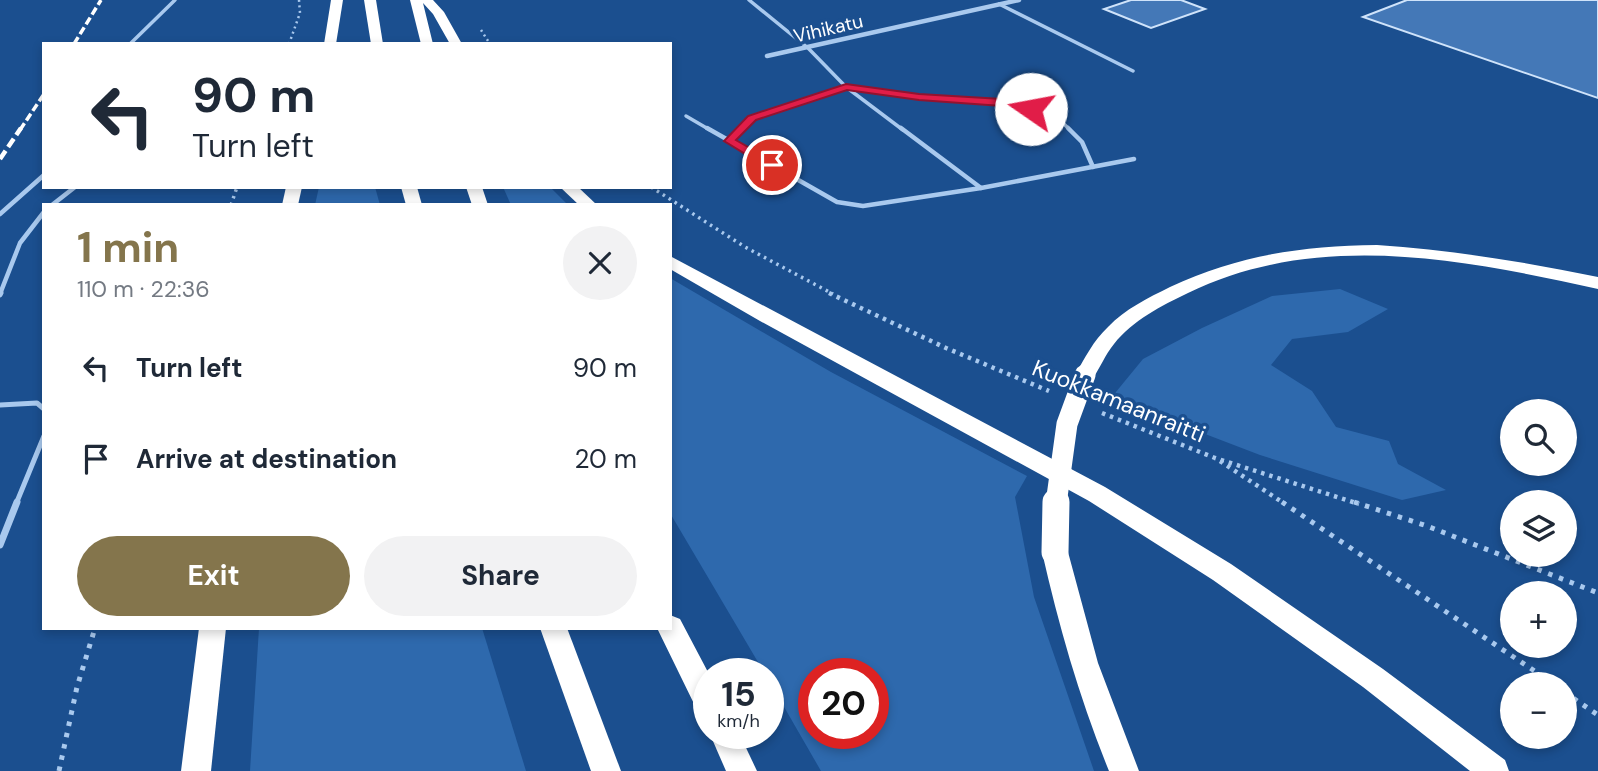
<!DOCTYPE html>
<html lang="en">
<head>
<meta charset="utf-8">
<style>
  body { margin:0; font-family:"DM Sans",sans-serif; background:#f2f2f3; color:#1f2937; height:100vh; display:flex; flex-direction:column; font-size:26px; white-space:nowrap }
  * { box-sizing:border-box; margin:0 }
  p { font-size:23px; color:#747a83 }
  .icon { flex:none; width:38px; height:38px; fill:none; stroke:currentColor; stroke-width:2; stroke-linecap:round; stroke-linejoin:round }
  .map { position:relative; flex:1; overflow:hidden }
  .drawer { position:absolute; left:42px; top:203px; width:630px; height:427px; display:flex; flex-direction:column; background:#fff; border-radius:0px; box-shadow:0 4px 10px #0003 }
  .drawer>* { flex:none }
  .top-card { position:absolute; left:42px; top:42px; width:630px; height:147px; border-radius:0px; box-shadow:0 4px 10px #0003; background:#fff; color:#1f2937; overflow:hidden }
  .fabs { position:absolute; left:1500px; top:399px; display:grid; gap:14px }
  .fabs a { display:grid; place-items:center; width:77px; height:77px; border-radius:50%; background:#fff; box-shadow:0 4px 10px #0003; font-size:35px }
  .speed { position:absolute; left:693px; top:658px; display:flex; gap:14px; font-size:35px; font-weight:700; text-align:center }
  .speed>* { display:grid; place-content:center; width:91px; height:91px; border-radius:50%; background:#fff; box-shadow:0 4px 10px #0003; line-height:1 }
  .speed small { font-size:18px; font-weight:400 }
  .speed .limit { border:10px solid #d22; background:#fff; color:#111 }
  .pin { position:absolute; display:grid; place-items:center; width:60px; height:60px; color:#fff; margin:-30px; border:4px solid #fff; border-radius:50%; box-shadow:0 2px 7px #0007 }
  .me { position:absolute; width:77px; margin:-38px; rotate:282deg; stroke-linejoin:round; filter:drop-shadow(0 0 5px #0008) }
  .turn { display:flex; align-items:center; gap:24px; height:147px; padding:0 35px; font-size:32px }
  .turn .icon { width:91px; height:91px; stroke-width:2.5 }
  .turn b { display:block; font-size:49px; line-height:60px }
  .round { display:grid; place-items:center; flex:none; width:74px; height:74px; border-radius:37px; background:#f2f2f3 }
  .head { display:flex; align-items:center; justify-content:space-between; height:119px; padding:0 35px }
  h1 { font-size:42px; font-weight:700; line-height:52px; color:#84754c }
  .cta { display:flex; gap:14px; margin-top:auto; padding:14px 35px }
  .cta a { flex:1; height:80px; border-radius:42px; background:#84754c; color:#fff; font-size:28px; font-weight:700; line-height:80px; text-align:center }
  .cta a+a { background:#f2f2f3; color:#1f2937 }
  ul { padding:0; list-style:none }
  li { display:flex; align-items:center; gap:21px; height:91px; padding:0 35px }
  li div { flex:1 }
  li b { display:block; font-size:26px }
  li em { font-style:normal }
  .map>svg:first-child { display:block }
  .green { fill:#2e69ad; fill-rule:evenodd }
  .building { fill:#4478b7; stroke:#cfe3fa; stroke-width:2 }
  .lines { fill:none; stroke-linecap:round; stroke-linejoin:round }
  .path-far3 { stroke:#a9c9ee; stroke-width:2.5; stroke-dasharray:2 3.5; stroke-linecap:butt }
  .path-far2 { stroke:#a9c9ee; stroke-width:3.5; stroke-dasharray:2.5 4.5; stroke-linecap:butt }
  .path-far1 { stroke:#a9c9ee; stroke-width:4.5; stroke-dasharray:3.5 5; stroke-linecap:butt }
  .path { stroke:#a9c9ee; stroke-width:5; stroke-dasharray:4.5 7; stroke-linecap:butt }
  .service-far3 { stroke:#a9c9ee; stroke-width:3.5 }
  .service-far2 { stroke:#a9c9ee; stroke-width:4.5 }
  .service-far1 { stroke:#a9c9ee; stroke-width:5 }
  .service { stroke:#a9c9ee; stroke-width:7 }
  .minor { stroke:#a9c9ee; stroke-width:4.5 }
  .motorway { fill:#fff; fill-rule:evenodd }
  .rail-far1 { stroke:#fff; stroke-width:3.5; stroke-dasharray:8 3.5; stroke-linecap:butt }
  .rail { stroke:#fff; stroke-width:4.5; stroke-dasharray:10 4.5; stroke-linecap:butt }
  .motorway-bridge-far1 { stroke:#fff; stroke-width:21 }
  .motorway-bridge { stroke:#fff; stroke-width:27 }
  .route { fill:#e11d48; stroke:#92132f; stroke-width:2 }
  .labels { text-anchor:middle; stroke-width:7; stroke-linejoin:round; paint-order:stroke }
  .far-street-label { font-size:19px; fill:#fff; stroke:#1b4f8f }
  .street-label { font-size:23px; fill:#fff; stroke:#1b4f8f }
</style>
</head>
<body>
<div class="map">
<svg width="1598" height="771" viewBox="0 0 1598 771">
  <rect width="100%" height="100%" fill="#1b4f8f"/>
  <g class="green">
    <path d="M319,187H375L380,205H315Z"/>
    <path d="M503,187H550L568,205H511Z"/>
    <path d="M670,278L831,372L1027,476L1015,497L1034,597L1094,771H821L768,679V674H765L670,513ZM814,674H873V733H814Z"/>
    <path d="M1340,289L1388,309L1348,332L1292,339L1271,365L1312,391L1336,427L1389,441L1398,464L1446,490L1402,500L1260,455L1111,398L1143,359L1202,328L1272,296Z"/>
    <path d="M259,628H482L526,771H250Z"/>
  </g>
  <g class="building">
    <path d="M1131,0H1181L1205,9L1151,28L1104,9Z"/>
    <path d="M1407,0H1598V98L1363,17Z"/>
  </g>
  <g class="lines">
    <g class="path-far3">
      <path d="M481,30L490,44"/>
      <path d="M289,44L300,13L299,0"/>
    </g>
    <g class="path-far2">
      <path d="M651,187L745,247L833,294"/>
      <path d="M231,205L237,187"/>
    </g>
    <g class="path-far1">
      <path d="M829,293L946,348L1049,391"/>
      <path d="M1102,413L1215,458L1359,504"/>
      <path d="M1220,461L1285,504"/>
    </g>
    <g class="path">
      <path d="M1282,502L1554,684"/>
      <path d="M1354,502L1427,526L1598,593"/>
      <path d="M1564,692L1598,715"/>
      <path d="M59,771L77,687L95,628"/>
    </g>
    <g class="service-far3">
      <path d="M749,0L808,48L846,87L903,130"/>
      <path d="M999,4L1133,71"/>
      <path d="M130,44L175,0"/>
      <path d="M686,116L710,130"/>
      <path d="M740,130L752,118L846,87L919,97L1002,102L1031,109L1064,124L1070,130"/>
    </g>
    <g class="service-far2">
      <path d="M707,128L837,202L863,206L981,188L901,128"/>
      <path d="M1068,128L1082,142L1093,167"/>
      <path d="M729,141L742,128"/>
      <path d="M981,188L1134,159"/>
      <path d="M52,205L75,187"/>
      <path d="M0,214L44,175"/>
      <path d="M0,294L20,243L44,212"/>
    </g>
    <g class="service-far1">
      <path d="M0,295L1,293"/>
      <path d="M0,405L37,403L44,409"/>
      <path d="M16,504L44,436"/>
    </g>
    <path class="service" d="M0,545L17,502"/>
    <path class="minor" d="M767,56L1019,0"/>
    <g class="motorway">
      <path d="M331,0H343L336,44H324Z"/>
      <path d="M364,0H376L383,44H371Z"/>
      <path d="M410,0H433L444,12L462,44H450L433,14L423,3L433,44H421Z"/>
      <path d="M286,187H302L298,205H282Z"/>
      <path d="M401,187H417L422,205H406Z"/>
      <path d="M466,187H482L488,205H472Z"/>
      <path d="M560,187H578L597,205H579Z"/>
      <path d="M1377,245C1452,250 1525,262 1598,277V289C1463,259 1317,230 1188,293C1161,306 1133,320 1114,344C1105,355 1100,368 1092,380H1078L1075,375C1085,358 1093,341 1108,327C1125,309 1148,298 1170,287C1239,255 1302,246 1377,245Z"/>
      <path d="M670,256L1105,487L1231,564L1383,669L1505,760L1509,771H1470L1363,687L1213,580L1089,501L760,321L670,269Z"/>
      <path d="M1055,542L1064,545L1068,552L1098,663L1139,771H1109C1080,700 1059,627 1042,552L1046,545Z"/>
      <path d="M670,615L680,619L709,674V718L699,714L657,628H670Z"/>
      <path d="M199,628H226L211,771H181Z"/>
      <path d="M540,628H567L621,771H591Z"/>
      <path d="M709,732L739,733L757,771H726Z"/>
    </g>
    <g class="rail-far1">
      <path d="M74,44L101,0"/>
      <path d="M20,130L44,94"/>
    </g>
    <path class="rail" d="M0,159L21,128"/>
    <path class="motorway-bridge-far1" d="M1056,504L1067,424L1085,375"/>
    <path class="motorway-bridge" d="M1055,552L1056,502"/>
  </g>
  <path class="route" d="M846,84L919,94L1002,99L1036,109L1031,112L1002,106L919,100L847,90L756,120L736,140L776,163V168H768L724,141L748,116Z"/>
  <g class="labels">
    <g class="far-street-label">
      <text transform="translate(828 28) rotate(-13)" y="7">Vihikatu</text>
    </g>
    <g class="street-label">
      <text transform="translate(1119 401) rotate(22)" y="8">Kuokkamaanraitti</text>
    </g>
  </g>
</svg>
<div class="fabs">
<a><svg class="icon" aria-label="search" viewBox="0 0 24 24"><circle cx="10" cy="10" r="6"/><path d="M15 15l6 6"/></svg></a>
<a><svg class="icon" aria-label="layers" viewBox="0 0 24 24"><path d="M12 4l9 5-9 5-9-5zM3 14l9 5 9-5"/></svg></a>
<a>+</a>
<a>−</a>
</div>
<div class="speed"><div>15<small>km/h</small></div><div class="limit">20</div></div>
<div class="pin" style="left:772px;top:165px;background:#d93025"><svg class="icon" aria-label="arrive" viewBox="0 0 24 24"><path d="M6 21V4h12l-3 4 3 4H6"/></svg></div>
<svg class="me" style="left:1031px;top:109px" viewBox="-20 -20 40 40"><circle r="19" fill="#fff"/><path d="M0-13L10 11 0 6-10 11z" fill="#e11d48"/></svg>
<div class="top-card">
<div class="turn"><svg class="icon" aria-label="left" viewBox="0 0 24 24"><path d="M17 20v-9H6M10 6l-5 5 5 5"/></svg><div><b>90 m</b>Turn left</div></div>
</div>
<section class="drawer">
<div class="head"><div><h1>1 min</h1><p>110 m · 22:36</p></div><a class="round"><svg class="icon" aria-label="close" viewBox="0 0 24 24"><path d="M6 6l12 12M18 6L6 18"/></svg></a></div>
<ul>
<li><svg class="icon" aria-label="left" viewBox="0 0 24 24"><path d="M17 20v-9H6M10 6l-5 5 5 5"/></svg><div><b>Turn left</b></div><em>90 m</em></li>
<li><svg class="icon" aria-label="arrive" viewBox="0 0 24 24"><path d="M6 21V4h12l-3 4 3 4H6"/></svg><div><b>Arrive at destination</b></div><em>20 m</em></li>
</ul>
<div class="cta"><a>Exit</a><a>Share</a></div>
</section>
</div>
</body>
</html>
